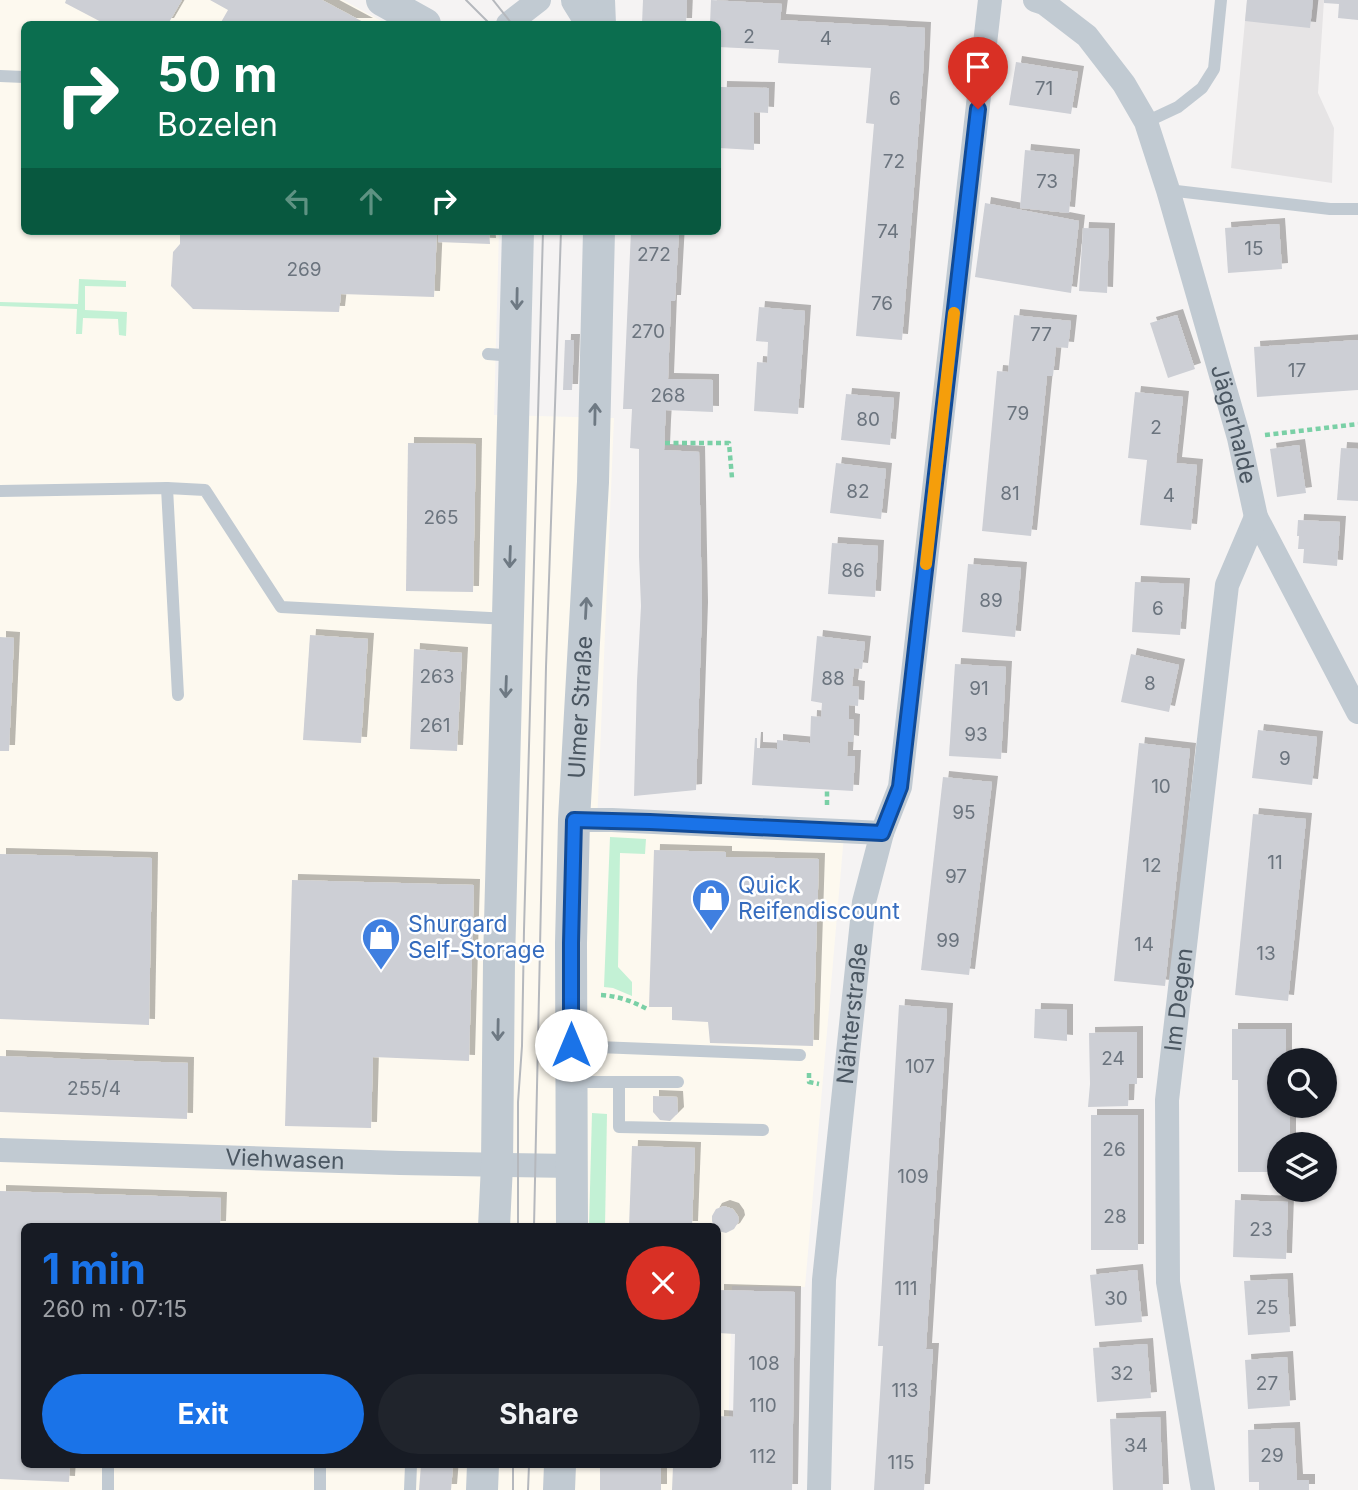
<!DOCTYPE html>
<html lang="en">
<head>
<meta charset="utf-8">
<style>
  body { margin:0; font-family:Inter,sans-serif; background:#20242c; color:#f1f3f6; height:100vh; display:flex; flex-direction:column; font-size:26px; white-space:nowrap }
  * { box-sizing:border-box; margin:0 }
  p { font-size:23px; color:#9ea1a6 }
  .icon { flex:none; width:38px; height:38px; fill:none; stroke:currentColor; stroke-width:2; stroke-linecap:round; stroke-linejoin:round }
  .map { position:relative; flex:1; overflow:hidden }
  .sheet { position:absolute; left:21px; top:1223px; width:700px; height:245px; display:flex; flex-direction:column; background:#171b24; border-radius:10px; box-shadow:0 2px 5px #0004 }
  .sheet>* { flex:none }
  .banner { position:absolute; left:21px; top:21px; width:700px; height:214px; border-radius:10px; box-shadow:0 2px 5px #0004; background:#0b6e4f; color:#fff; overflow:hidden }
  .controls { position:absolute; left:1267px; top:1048px; display:grid; gap:14px }
  .controls a { display:grid; place-items:center; width:70px; height:70px; border-radius:50%; background:#171b24; box-shadow:0 2px 5px #0004; font-size:35px }
  .pin { position:absolute; display:grid; place-items:center; width:60px; height:60px; color:#fff; margin:-72px -30px; border-radius:50% 50% 50% 0; rotate:-45deg; box-shadow:0 0 7px #0007 }
  .pin .icon { rotate:45deg }
  .me { position:absolute; width:77px; margin:-38px; rotate:0deg; stroke-linejoin:round; filter:drop-shadow(0 0 5px #0008) }
  .turn { display:flex; align-items:center; gap:24px; height:147px; padding:0 21px; font-size:32px }
  .turn .icon { width:91px; height:91px; stroke-width:2.5 }
  .turn b { display:block; font-size:49px; line-height:60px }
  .lanes { display:flex; align-items:center; height:66px; padding:0 21px; background:#0003; justify-content:center; gap:35px; direction:ltr }
  .lanes .off { opacity:.35 }
  .round { display:grid; place-items:center; flex:none; width:74px; height:74px; border-radius:37px; background:#20242c }
  .summary { display:flex; align-items:center; justify-content:space-between; height:119px; padding:0 21px }
  h1 { font-size:42px; font-weight:700; line-height:52px; color:#1a73e8 }
  .cta { display:flex; gap:14px; margin-top:auto; padding:14px 21px }
  .cta a { flex:1; height:80px; border-radius:42px; background:#1a73e8; color:#fff; font-size:28px; font-weight:700; line-height:80px; text-align:center }
  .cta a+a { background:#20242c; color:#f1f3f6 }
  .map>svg:first-child { display:block }
  .commercial { fill:#fdf9ef; fill-rule:evenodd }
  .education { fill:#e6e4e5 }
  .green { fill:#c3f1d5 }
  .building { fill:#cdcfd5; filter:url(#shadow) }
  .lines { fill:none; stroke-linecap:round; stroke-linejoin:round }
  .path { stroke:#7ad0a6; stroke-width:4.5; stroke-dasharray:5 3.5; stroke-linecap:butt }
  .service { stroke:#c1cad2; stroke-width:12 }
  .minor { stroke:#c1cad2; stroke-width:24 }
  .tertiary { stroke:#c1cad2; stroke-width:32 }
  .tram { stroke:#b5b8bd; stroke-width:2 }
  .oneway { stroke:#6e7983 }
  .route-casing { stroke:#114b97; stroke-width:18 }
  .route { stroke:#1a73e8; stroke-width:12 }
  .slow { stroke:#f59e0b; stroke-width:12 }
  .labels { text-anchor:middle; stroke-width:5; stroke-linejoin:round; paint-order:stroke }
  .number-label { font-size:19px; fill:#6b747e }
  .street-label { font-size:23px; fill:#4a5661; stroke:#fff }
  .shop-label { font-size:23px; fill:#366cbe; stroke:#fff; text-anchor:start }
</style>
</head>
<body>
<div class="map">
<svg width="1358" height="1490" viewBox="0 0 1358 1490">
  <defs>
    <filter id="shadow"><feDropShadow dx="6" dy="-6" stdDeviation="0" flood-color="#0004"/></filter>
  </defs>
  <rect width="100%" height="100%" fill="#f5f3f3"/>
  <path class="commercial" d="M0,0H343L387,24H24V231H499L494,415L614,418L597,824L844,835L805,1287L732,1286L727,1490H0ZM24,1227H718V1465H24Z"/>
  <path class="education" d="M1247,0H1324L1318,93L1334,128L1332,183L1231,168Z"/>
  <g class="green">
    <path d="M79,279L126,281V287L85,286V310L127,312L126,336L119,335L118,319L83,318L82,334H76L77,309L0,306V302L78,304Z"/>
    <path d="M610,837L646,839L645,854L620,853L618,967L632,982V996L613,988L604,987Z"/>
    <path d="M592,1113L607,1114L605,1227H589Z"/>
  </g>
  <g class="building">
    <path d="M66,0H182L168,24H105L65,3Z"/>
    <path d="M210,0H322L367,24H220L228,10Z"/>
    <path d="M643,0H687L686,24H642Z"/>
    <path d="M711,0L782,4L780,20L925,28L923,74L902,340L856,336L874,124L866,123L871,68L778,63L779,50L718,47V24H710Z"/>
    <path d="M1247,0H1313L1310,28L1245,21Z"/>
    <path d="M1324,0H1358V20L1338,18L1339,4L1324,3Z"/>
    <path d="M1016,62L1078,72L1071,114L1009,105Z"/>
    <path d="M721,87L769,88L768,113L754,112V150L719,148Z"/>
    <path d="M1025,150L1074,155L1069,213L1020,208Z"/>
    <path d="M985,203L1079,221L1071,293L975,277Z"/>
    <path d="M1279,224L1282,269L1228,273L1225,228Z"/>
    <path d="M1083,228L1109,229L1107,293L1079,291Z"/>
    <path d="M180,231H437L434,297L341,294L339,312L193,309L171,286L173,252L180,244Z"/>
    <path d="M439,231H489L490,244L438,242Z"/>
    <path d="M631,231H679L675,301H671L668,379L713,380V412L666,410L665,426L664,450L699,452L702,608L696,790L634,796L637,681L641,606L639,556V449L630,448L632,409H623Z"/>
    <path d="M759,307L805,311L798,414L754,411L757,362L767,363L768,342L756,341Z"/>
    <path d="M1014,315L1071,321L1068,348L1056,347L1053,376H1047L1031,536L982,531L997,371L1008,372Z"/>
    <path d="M1177,315L1195,369L1168,378L1150,323Z"/>
    <path d="M565,340H574L572,390H563Z"/>
    <path d="M1358,340V390L1257,397L1254,347Z"/>
    <path d="M1135,392L1183,397L1176,463L1197,465L1191,530L1140,525L1147,460L1128,458Z"/>
    <path d="M846,394L894,398L890,445L841,440Z"/>
    <path d="M408,443L476,444L473,592L406,591Z"/>
    <path d="M1299,445L1306,493L1277,497L1270,449Z"/>
    <path d="M1341,448L1358,449V501L1337,500Z"/>
    <path d="M836,463L886,469L881,519L830,513Z"/>
    <path d="M1298,520L1340,522L1337,566L1303,563L1304,549H1298L1299,536H1297Z"/>
    <path d="M832,543L878,546L875,597L828,594Z"/>
    <path d="M968,564L1021,568L1015,637L962,632Z"/>
    <path d="M1135,582L1184,584L1180,635L1132,632Z"/>
    <path d="M310,635L368,639L361,743L303,740Z"/>
    <path d="M817,636L865,642L862,669L854,668L852,686L859,687L858,706L849,705V719L854,720L853,742L848,741L847,756H855L853,791L752,785L755,738H757V748L777,749V740L810,743L811,716L821,717L822,703L811,701Z"/>
    <path d="M0,637L14,638L9,751H0Z"/>
    <path d="M414,649L462,653L457,751L410,749Z"/>
    <path d="M1131,654L1179,665L1169,712L1121,702Z"/>
    <path d="M955,664L1006,667L1001,759L949,756Z"/>
    <path d="M1258,730L1317,737L1312,785L1252,778Z"/>
    <path d="M1139,743L1190,749L1165,986L1114,981Z"/>
    <path d="M943,777L992,782L969,975L921,970Z"/>
    <path d="M1253,814L1306,819L1288,1001L1235,995Z"/>
    <path d="M654,850L726,852V857L819,859L813,1046L710,1043L708,1022L672,1020V1007H649Z"/>
    <path d="M0,854L152,858L149,1025L0,1019Z"/>
    <path d="M292,880L474,885L469,1061L373,1057L371,1128L285,1126Z"/>
    <path d="M899,1005L947,1009L926,1349H933L924,1490H874L883,1346H878Z"/>
    <path d="M1035,1009L1067,1010V1041L1034,1038Z"/>
    <path d="M1232,1029H1286V1060H1279V1106H1290V1144H1279V1172H1238V1080H1232Z"/>
    <path d="M1137,1032V1084H1129L1128,1106L1088,1107L1090,1084L1089,1033Z"/>
    <path d="M0,1056L188,1063L187,1119L0,1112Z"/>
    <path d="M653,1096L677,1097L678,1113L670,1121L660,1120L653,1112Z"/>
    <rect x="1091" y="1115" width="47" height="135"/>
    <path d="M632,1146L695,1148L692,1227H629Z"/>
    <path d="M0,1191L221,1198L220,1227H24V1465H70L69,1482L0,1479Z"/>
    <path d="M1235,1200L1288,1202L1286,1259L1233,1257Z"/>
    <path d="M724,1206L733,1209L738,1216L739,1221L734,1229L726,1233L718,1231V1227H714L712,1221V1216L716,1209Z"/>
    <path d="M1137,1270L1142,1322L1095,1326L1090,1275Z"/>
    <path d="M1287,1279L1290,1332L1248,1335L1244,1281Z"/>
    <path d="M718,1290L795,1292L792,1490H672L673,1466L709,1468V1465H718V1416L733,1417L735,1334L718,1333Z"/>
    <path d="M1147,1344L1151,1398L1097,1402L1093,1348Z"/>
    <path d="M1287,1357L1290,1406L1248,1409L1245,1360Z"/>
    <path d="M1160,1417L1163,1490H1113L1110,1419Z"/>
    <path d="M1294,1428L1297,1480H1309V1490H1259V1482H1249L1248,1430Z"/>
    <path d="M421,1465H453L451,1490H419Z"/>
    <path d="M600,1465L661,1466V1490H600Z"/>
  </g>
  <g class="lines">
    <g class="path">
      <path d="M1265,435L1358,424"/>
      <path d="M665,443H729L732,478"/>
      <path d="M827,805V789"/>
      <path d="M601,995C618,996 632,1001 647,1009"/>
      <path d="M809,1073V1082L819,1084"/>
    </g>
    <g class="service">
      <path d="M0,76L24,77"/>
      <path d="M1146,122L1178,107L1202,88L1214,69L1221,0"/>
      <path d="M1168,190L1330,209H1358"/>
      <path d="M488,354L515,356"/>
      <path d="M167,488L178,695"/>
      <path d="M0,491L167,488L205,490L281,607L508,619"/>
      <path d="M572,1046L800,1055"/>
      <path d="M573,1082H678"/>
      <path d="M619,1082V1127L763,1130"/>
      <path d="M108,1490V1465"/>
      <path d="M320,1490V1465"/>
      <path d="M410,1490L411,1465"/>
    </g>
    <g class="minor">
      <path d="M603,0L604,24"/>
      <path id="s1" d="M1035,0L1044,3L1087,36L1124,84L1146,122L1168,190L1239,438L1256,517L1358,712"/>
      <path d="M508,24L539,0"/>
      <path d="M574,820H612L882,833"/>
      <path id="s2" d="M0,1150L400,1163L572,1166"/>
      <path id="s3" d="M819,1490L824,1280L864,902L882,833L900,787L990,0"/>
      <path id="s4" d="M1203,1490L1168,1282L1167,1100L1227,585L1256,517"/>
    </g>
    <g class="tertiary">
      <path d="M382,0L425,24"/>
      <path d="M577,0L592,24"/>
      <path d="M494,1227L497,1165L499,962L518,231"/>
      <path id="s5" d="M572,1227L571,943L574,820L593,482L599,231"/>
      <path d="M482,1490L483,1465"/>
      <path d="M559,1490L560,1465"/>
    </g>
    <g class="tram">
      <path d="M466,0L490,24"/>
      <path d="M493,0L512,24"/>
      <path d="M518,1227V1102L522,1046L524,930L543,231"/>
      <path d="M534,1227L546,667L561,231"/>
      <path d="M513,1490V1465"/>
      <path d="M528,1490L529,1465"/>
    </g>
  </g>
  <defs><path id="oneway-shaft" d="M-6 0H5M1.5-3L5.5 0L1.5 3" fill="none" stroke-width="1.6" stroke-linecap="round" stroke-linejoin="round" transform="scale(1.75)"/></defs>
  <g class="oneway">
    <use href="#oneway-shaft" transform="translate(517 299) rotate(91)"/>
    <use href="#oneway-shaft" transform="translate(595 414) rotate(-89)"/>
    <use href="#oneway-shaft" transform="translate(510 557) rotate(92)"/>
    <use href="#oneway-shaft" transform="translate(586 608) rotate(-87)"/>
    <use href="#oneway-shaft" transform="translate(506 687) rotate(92)"/>
    <use href="#oneway-shaft" transform="translate(498 1030) rotate(91)"/>
  </g>
  <g class="lines">
    <g class="route-casing">
      <path id="route" d="M571,1045V943L574,820L650,822L882,833L900,787L978,109"/>
    </g>
    <use href="#route" class="route"/>
    <path class="slow" d="M926,564L954,313"/>
  </g>
  <defs>
    <g id="shop-pin" transform="scale(2.0125)"><path d="M0 17L-7.5 6A9.5 9.5 0 1 1 7.5 6Z" fill="#3f7fe0" stroke="#fff"/><path d="M-5-2.5h2.3a2.7 3.5 0 0 1 5.4 0H5L5.5 6h-11ZM-1.5-2.5h3a1.5 2.3 0 0 0-3 0Z" fill="#fff"/></g>
  </defs>
  <g fill-rule="evenodd">
    <use href="#shop-pin" x="711" y="898"/>
    <use href="#shop-pin" x="381" y="937"/>
  </g>
  <g class="labels">
    <g class="number-label">
      <text x="749" y="43">2</text>
      <text x="826" y="45">4</text>
      <text x="1044" y="95">71</text>
      <text x="895" y="105">6</text>
      <text x="894" y="168">72</text>
      <text x="1047" y="188">73</text>
      <text x="888" y="238">74</text>
      <text x="1254" y="255">15</text>
      <text x="654" y="261">272</text>
      <text x="304" y="276">269</text>
      <text x="882" y="310">76</text>
      <text x="648" y="338">270</text>
      <text x="1041" y="341">77</text>
      <text x="1297" y="377">17</text>
      <text x="668" y="402">268</text>
      <text x="1018" y="420">79</text>
      <text x="868" y="426">80</text>
      <text x="1156" y="434">2</text>
      <text x="858" y="498">82</text>
      <text x="1010" y="500">81</text>
      <text x="1169" y="502">4</text>
      <text x="441" y="524">265</text>
      <text x="853" y="577">86</text>
      <text x="991" y="607">89</text>
      <text x="1158" y="615">6</text>
      <text x="437" y="683">263</text>
      <text x="833" y="685">88</text>
      <text x="1150" y="690">8</text>
      <text x="979" y="695">91</text>
      <text x="435" y="732">261</text>
      <text x="976" y="741">93</text>
      <text x="1285" y="765">9</text>
      <text x="1161" y="793">10</text>
      <text x="964" y="819">95</text>
      <text x="1275" y="869">11</text>
      <text x="1152" y="872">12</text>
      <text x="956" y="883">97</text>
      <text x="948" y="947">99</text>
      <text x="1144" y="951">14</text>
      <text x="1266" y="960">13</text>
      <text x="1113" y="1065">24</text>
      <text x="920" y="1073">107</text>
      <text x="94" y="1095">255/4</text>
      <text x="1114" y="1156">26</text>
      <text x="913" y="1183">109</text>
      <text x="1115" y="1223">28</text>
      <text x="1261" y="1236">23</text>
      <text x="906" y="1295">111</text>
      <text x="1116" y="1305">30</text>
      <text x="1267" y="1314">25</text>
      <text x="764" y="1370">108</text>
      <text x="1122" y="1380">32</text>
      <text x="1267" y="1390">27</text>
      <text x="905" y="1397">113</text>
      <text x="763" y="1412">110</text>
      <text x="1136" y="1452">34</text>
      <text x="1272" y="1462">29</text>
      <text x="763" y="1463">112</text>
      <text x="901" y="1469">115</text>
    </g>
    <g class="street-label">
      <text dy="8" stroke="none"><textPath href="#s1" startOffset="483">Jägerhalde</textPath></text>
      <text dy="8" stroke="none"><textPath href="#s5" startOffset="520">Ulmer Straße</textPath></text>
      <text dy="8" stroke="none"><textPath href="#s4" startOffset="494">Im Degen</textPath></text>
      <text dy="8" stroke="none"><textPath href="#s3" startOffset="478">Nähterstraße</textPath></text>
      <text dy="8" stroke="none"><textPath href="#s2" startOffset="285">Viehwasen</textPath></text>
    </g>
    <g class="shop-label">
      <text x="738" y="893">Quick<tspan x="738" dy="26">Reifendiscount</tspan></text>
      <text x="408" y="932">Shurgard<tspan x="408" dy="26">Self-Storage</tspan></text>
    </g>
  </g>
</svg>
<div class="controls">
<a><svg class="icon" aria-label="search" viewBox="0 0 24 24"><circle cx="10" cy="10" r="6"/><path d="M15 15l6 6"/></svg></a>
<a><svg class="icon" aria-label="layers" viewBox="0 0 24 24"><path d="M12 4l9 5-9 5-9-5zM3 14l9 5 9-5"/></svg></a>
</div>
<div class="pin" style="left:978px;top:109px;background:#d93025"><svg class="icon" aria-label="arrive" viewBox="0 0 24 24"><path d="M6 21V4h12l-3 4 3 4H6"/></svg></div>
<svg class="me" style="left:571px;top:1045px" viewBox="-20 -20 40 40"><circle r="19" fill="#fff"/><path d="M0-13L10 11 0 6-10 11z" fill="#1a73e8"/></svg>
<div class="banner">
<div class="turn"><svg class="icon" aria-label="right" viewBox="0 0 24 24"><path d="M7 20v-9h11M14 6l5 5-5 5"/></svg><div><b>50 m</b>Bozelen</div></div>
<div class="lanes"><svg class="icon off" aria-label="left" viewBox="0 0 24 24"><path d="M17 20v-9H6M10 6l-5 5 5 5"/></svg><svg class="icon off" aria-label="ahead" viewBox="0 0 24 24"><path d="M12 20V5M6 11l6-6 6 6"/></svg><svg class="icon" aria-label="right" viewBox="0 0 24 24"><path d="M7 20v-9h11M14 6l5 5-5 5"/></svg></div>
</div>
<section class="sheet">
<div class="summary"><div><h1>1 min</h1><p>260 m · 07:15</p></div><a class="round" style="background:#d93025;color:#fff"><svg class="icon" aria-label="close" viewBox="0 0 24 24"><path d="M6 6l12 12M18 6L6 18"/></svg></a></div>
<div class="cta"><a>Exit</a><a>Share</a></div>
</section>
</div>
</body>
</html>
